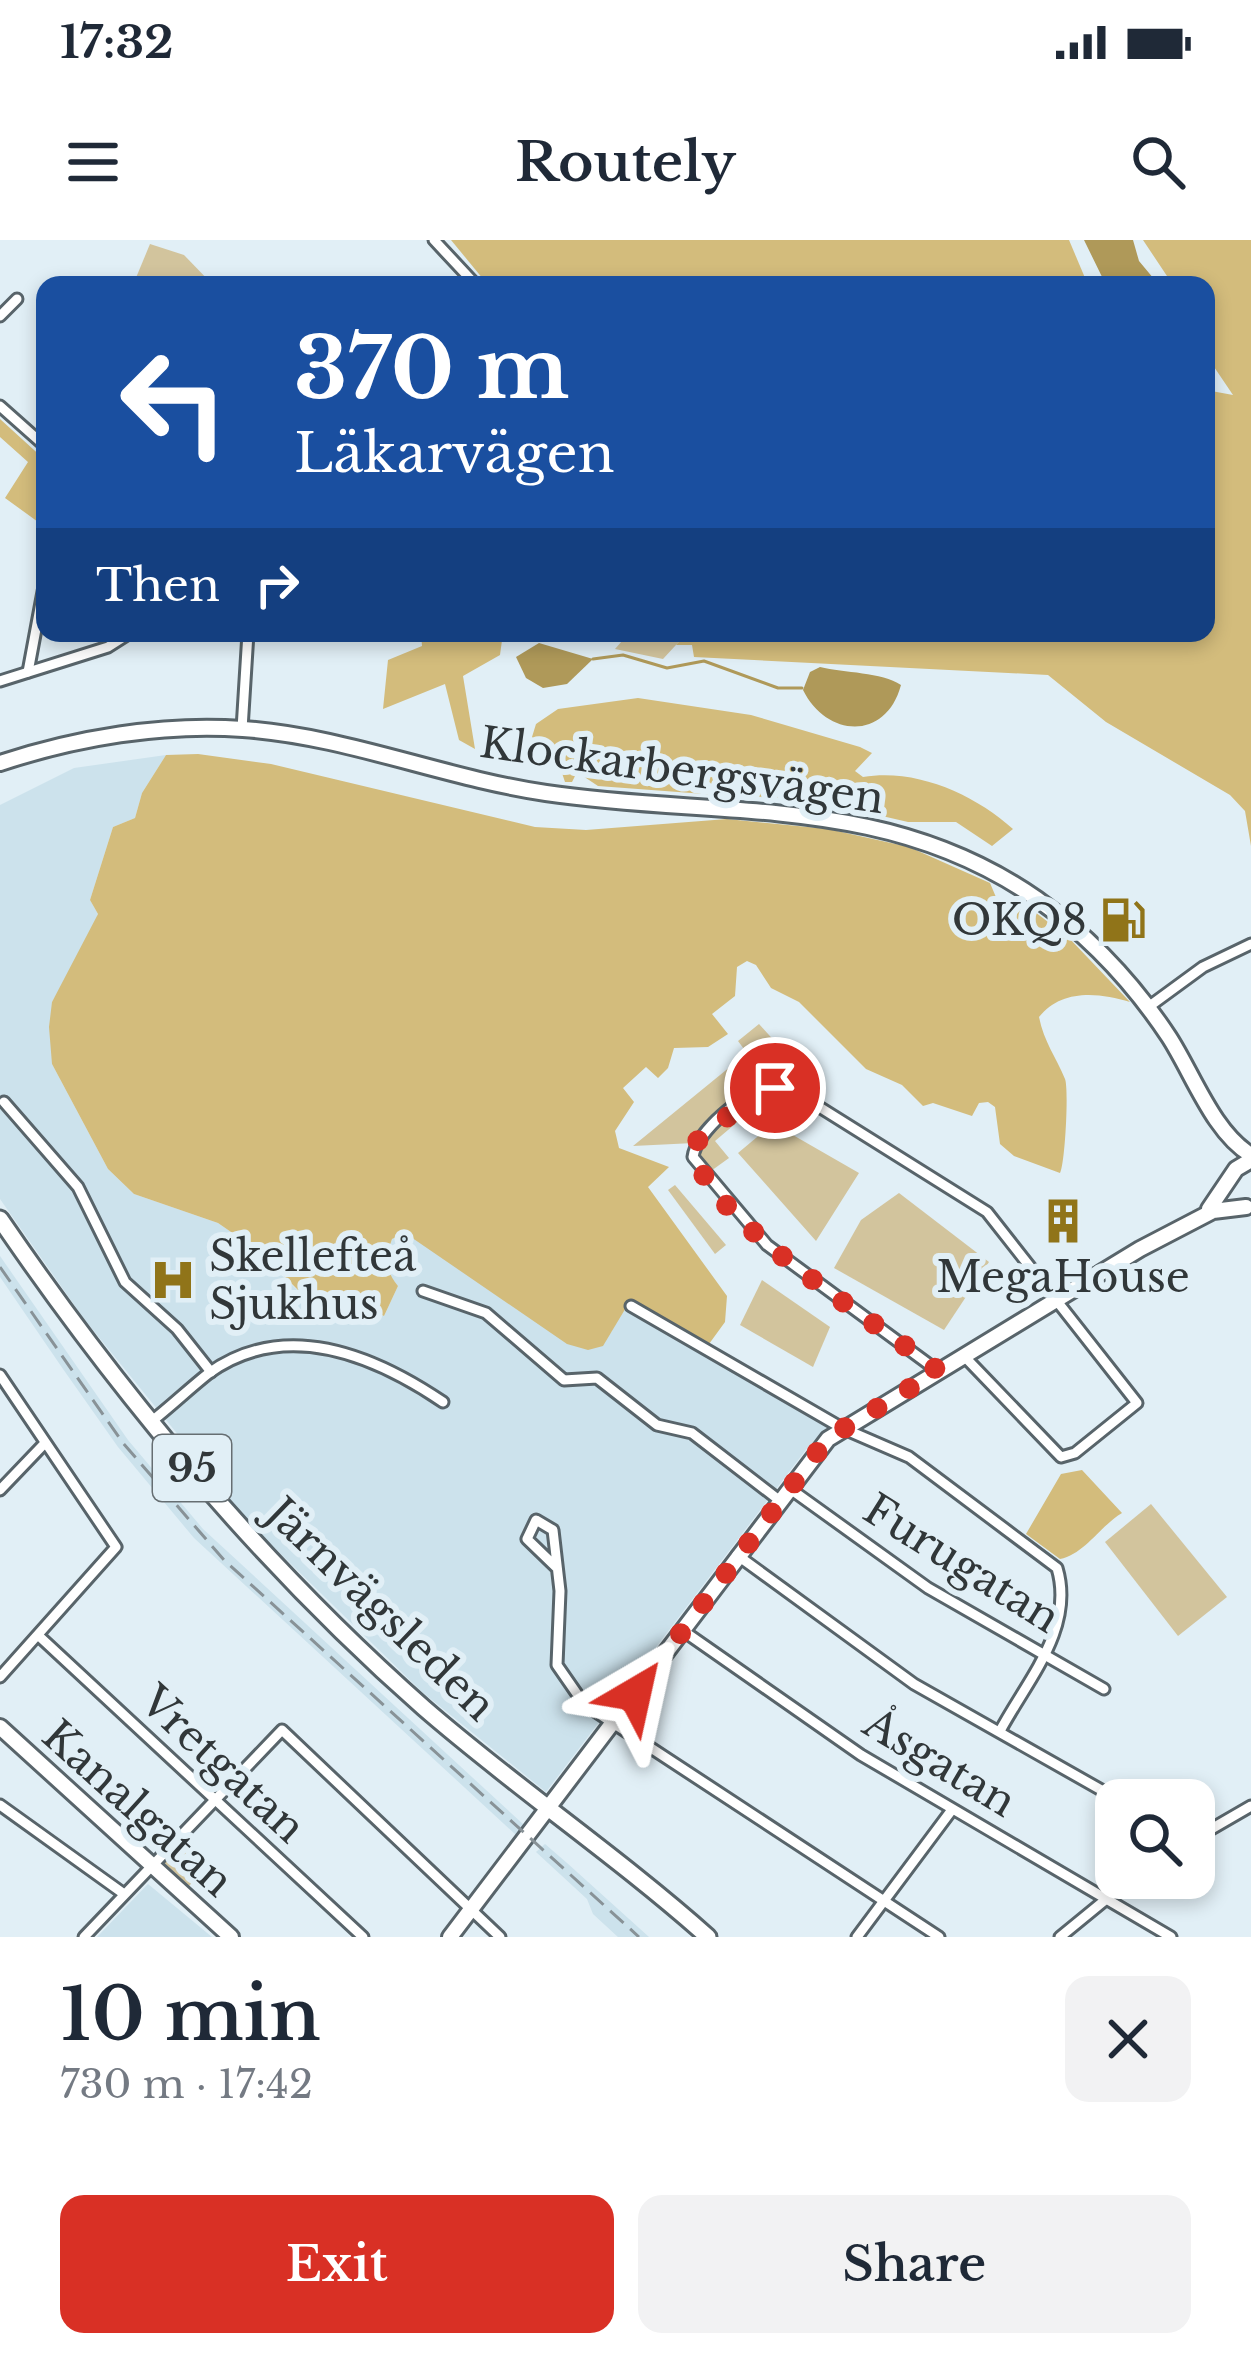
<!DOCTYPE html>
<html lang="en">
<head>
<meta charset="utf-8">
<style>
  body { margin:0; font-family:"Libre Baskerville",serif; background:#f2f2f3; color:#1f2937; height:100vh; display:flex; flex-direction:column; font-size:45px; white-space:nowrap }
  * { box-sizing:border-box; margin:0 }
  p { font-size:39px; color:#747a83 }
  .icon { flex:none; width:66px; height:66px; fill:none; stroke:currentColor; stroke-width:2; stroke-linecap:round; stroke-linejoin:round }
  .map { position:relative; height:1697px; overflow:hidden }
  .details { display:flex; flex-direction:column; background:#fff; flex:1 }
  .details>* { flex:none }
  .banner { position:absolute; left:36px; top:36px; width:1179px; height:366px; border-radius:24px; box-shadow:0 6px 18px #0003; background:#1a4fa0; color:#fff; overflow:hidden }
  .fabs { position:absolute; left:1095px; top:1539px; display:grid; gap:24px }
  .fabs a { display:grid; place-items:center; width:120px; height:120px; border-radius:24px; background:#fff; box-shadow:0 6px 18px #0003; font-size:60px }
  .pin { position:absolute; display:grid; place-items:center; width:102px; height:102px; color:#fff; margin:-51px; border:6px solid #fff; border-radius:50%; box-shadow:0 3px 12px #0007 }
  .me { position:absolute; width:132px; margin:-66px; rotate:36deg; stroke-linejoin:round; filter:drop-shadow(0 0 9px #0008) }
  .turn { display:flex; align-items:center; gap:42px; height:252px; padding:0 60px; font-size:54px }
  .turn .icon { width:156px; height:156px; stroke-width:2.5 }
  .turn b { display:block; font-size:84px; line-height:102px }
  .then { display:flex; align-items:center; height:114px; padding:0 60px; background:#0003; gap:24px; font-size:45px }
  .round { display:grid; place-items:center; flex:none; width:126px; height:126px; border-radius:24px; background:#f2f2f3 }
  .headline { display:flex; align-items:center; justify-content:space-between; height:204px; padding:0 60px }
  h1 { font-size:72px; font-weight:600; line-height:90px }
  .action { display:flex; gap:24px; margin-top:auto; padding:24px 60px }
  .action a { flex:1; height:138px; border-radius:24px; background:#d93025; color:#fff; font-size:48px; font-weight:600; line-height:138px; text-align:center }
  .action a+a { background:#f2f2f3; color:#1f2937 }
  .status { display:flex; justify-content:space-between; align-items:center; height:84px; padding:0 60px; background:#fff; direction:ltr }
  .status svg { height:33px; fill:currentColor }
  header { display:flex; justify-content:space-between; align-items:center; height:156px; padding:0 60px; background:#fff; font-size:54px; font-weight:600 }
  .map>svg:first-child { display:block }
  .built { fill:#cce2ec }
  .green { fill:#d2c49d }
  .forest { fill:#d3bc7c }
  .water { fill:#af9959 }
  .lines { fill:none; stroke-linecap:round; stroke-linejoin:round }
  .stream { stroke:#af9959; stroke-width:3 }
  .minor-casing { stroke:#58646a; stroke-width:15 }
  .secondary-casing { stroke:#58646a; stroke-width:20 }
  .primary-casing { stroke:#58646a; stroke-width:21 }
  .minor { stroke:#fff; stroke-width:9 }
  .secondary { stroke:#fff; stroke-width:14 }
  .primary { stroke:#fff; stroke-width:15 }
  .rail { stroke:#889297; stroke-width:3; stroke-dasharray:18 9; stroke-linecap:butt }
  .route { stroke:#d93025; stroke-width:21; stroke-dasharray:0 37.8 }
  .labels { text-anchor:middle; stroke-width:12; stroke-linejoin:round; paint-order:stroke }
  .shield { fill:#e1eff6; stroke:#666e72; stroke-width:3 }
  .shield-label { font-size:39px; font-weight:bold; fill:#313739 }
  .street-label { font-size:42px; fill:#313739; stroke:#e1eff6 }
  .poi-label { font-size:42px; fill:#313739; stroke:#e1eff6; text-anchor:end }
</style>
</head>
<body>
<div class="status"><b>17:32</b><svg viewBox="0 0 49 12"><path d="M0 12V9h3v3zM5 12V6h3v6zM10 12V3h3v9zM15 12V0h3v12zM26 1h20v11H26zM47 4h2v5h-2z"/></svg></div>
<header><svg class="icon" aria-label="menu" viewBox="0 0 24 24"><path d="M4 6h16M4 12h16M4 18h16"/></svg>Routely<svg class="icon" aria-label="search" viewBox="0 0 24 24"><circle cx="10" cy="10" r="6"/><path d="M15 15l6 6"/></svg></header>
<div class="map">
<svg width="1251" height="1697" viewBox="0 0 1251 1697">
  <rect width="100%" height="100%" fill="#e1eff6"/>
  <g class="built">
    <path d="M166,515L142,553L135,578L113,587L90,660L98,674L89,699L52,762V824L108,929L134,954L218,983L260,1012L301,1054L346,1058L384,1076L398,1046L388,1033L386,1018L392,999L405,992L530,1078L612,1092L614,1079L630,1061L837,1178L808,1207L546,1552L422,1452L253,1287L84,1079L0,959V565L74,528Z"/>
    <path d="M0,1016L128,1200L203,1289L524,1585L516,1595L194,1298L118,1207L63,1129L0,1037Z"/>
    <path d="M545,1604L567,1623L649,1697H618L593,1674L587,1659L536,1612Z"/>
    <path d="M148,1644L212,1697H97Z"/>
  </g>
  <g class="green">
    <path d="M150,4L184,15L213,45H133Z"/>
    <path d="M616,393H687L663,419L615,409L622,401Z"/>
    <path d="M759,784L796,825L775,847L797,853L782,865L776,862L772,883L859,933L816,1001L738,913L769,887L754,868L715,901L729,918L704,936L693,917L694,903L633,906L747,813L738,801Z"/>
    <path d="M675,945L726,1005L715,1014L668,950Z"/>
    <path d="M899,953L989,1022L944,1090L834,1028L861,980Z"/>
    <path d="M762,1040L830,1087L813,1127L740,1085Z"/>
    <path d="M1151,1264L1227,1357L1178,1396L1105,1302Z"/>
    <path d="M184,1594L212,1621L189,1646L160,1619Z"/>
  </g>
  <g class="forest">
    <path d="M451,0H1069L1088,45H488Z"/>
    <path d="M1143,0H1251V606L1245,571L1230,555L1106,482L1048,435L694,417L692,405H676L687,393H1206V150L1233,155L1206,115V45H1173Z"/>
    <path d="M0,179L45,220V287L5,258L28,222L0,197Z"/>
    <path d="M421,393H503L500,415L463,436L475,509L459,500L445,444L383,469L388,420L422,406Z"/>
    <path d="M638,458L751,475L860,507L872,513L855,531L863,537C916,528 974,554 1013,589L992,606L956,582H908L791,555L769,559L741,552L718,555L598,546L577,532L572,542H565L560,527L532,497L536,484L558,469Z"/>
    <path d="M198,514L271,524L535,587L586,590L727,579L828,589L909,607L990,643L1009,688H1016L1018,659L1069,698L1130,762C1098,752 1061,749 1039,777C1044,802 1056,817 1065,839C1069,849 1065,924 1060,933L1014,916L1000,904L995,867L988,862L979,863L972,876L933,863L923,866L902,845L866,829L799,762L771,748L756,725L747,721L737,727L735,756L712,774L728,794L708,807L674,808L668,828L658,838L646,827L623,848L634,862L615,891L619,908L669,927L648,947L727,1056L725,1082L709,1104L630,1061L603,1106L588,1110L567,1104L405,993L392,999C385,1019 385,1030 398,1046L384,1076L346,1058L329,1067L313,1065L260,1012L218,983L134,954L108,929L52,824L49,787L52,762L98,674L90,660L113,587L135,578L142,553L166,515Z"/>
    <path d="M1082,1230L1122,1273C1100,1286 1085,1314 1060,1319L1026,1294L1061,1234Z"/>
  </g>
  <g class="water">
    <path d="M1084,0H1133L1139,21L1159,45H1106Z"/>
    <path d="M539,403L593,419L567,444L543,448L526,438L516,417Z"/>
    <path d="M820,427C844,433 882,432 901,445C886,501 827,498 803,450L810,432Z"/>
  </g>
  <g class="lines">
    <path class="stream" d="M593,419L623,415L667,428L704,421L778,448H802"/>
    <g class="minor-casing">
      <g id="minor">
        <path d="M434,0L476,45"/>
        <path d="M0,76L17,59"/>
        <path d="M0,166L45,206"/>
        <path d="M28,432L45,341"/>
        <path d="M0,441L108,407L130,393"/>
        <path d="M242,489L248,393"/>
        <path d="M1147,768L1203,727L1251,704"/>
        <path d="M4,862L78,947L125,1042L177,1089L211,1132"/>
        <path d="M423,1051L486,1073L564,1140L597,1138L657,1185L692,1193L779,1260"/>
        <path d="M631,1066L842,1188L909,1217L1057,1328C1075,1388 1028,1439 1000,1491"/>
        <path d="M938,1131L767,1005L693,917C696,892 743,852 769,848C779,846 788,850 797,853L987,972L1137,1163L1075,1213L1061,1217L963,1115"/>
        <path d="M0,1135L116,1307L0,1437"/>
        <path d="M152,1181C171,1166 190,1148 209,1133C286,1078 375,1116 443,1162"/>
        <path d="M789,1248L928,1348L1104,1449"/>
        <path d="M0,1250L45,1203"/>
        <path d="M737,1315L914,1444L1119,1560"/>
        <path d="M557,1328L527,1299L536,1280L553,1290L560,1351L557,1425L584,1464L939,1697"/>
        <path d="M682,1390L861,1515L1171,1697"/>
        <path d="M40,1397L363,1697"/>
        <path d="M0,1565L124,1654"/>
        <path d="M1194,1599L1251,1566"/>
        <path d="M84,1697L282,1490L500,1697"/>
        <path d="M857,1697L951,1571"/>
        <path d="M1060,1697L1132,1638"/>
      </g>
    </g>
    <g class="secondary-casing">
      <g id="secondary">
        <path d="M0,523C76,498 163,483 243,489C345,496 444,538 546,553C719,579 884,552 1037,659C1089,696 1134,744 1169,797C1193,834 1213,892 1251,915"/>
        <path d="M1209,969L1236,929L1251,920"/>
        <path d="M0,1487L231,1697"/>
        <path d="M450,1697L828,1199L1140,1009L1213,971L1246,967"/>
      </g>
    </g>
    <g class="primary-casing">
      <path id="primary" d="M0,979C121,1156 263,1326 424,1468C516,1548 617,1616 708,1697"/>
    </g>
    <use href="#minor" class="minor"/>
    <use href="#secondary" class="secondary"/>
    <use href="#primary" class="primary"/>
    <path class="rail" d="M0,1027L123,1203L224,1320L639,1697"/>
  </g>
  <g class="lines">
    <path class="route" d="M635,1454L828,1198L938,1131C887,1087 688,971 695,903L763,848H775"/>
  </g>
  <defs>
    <g id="fuel-bare" transform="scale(3.6)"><path d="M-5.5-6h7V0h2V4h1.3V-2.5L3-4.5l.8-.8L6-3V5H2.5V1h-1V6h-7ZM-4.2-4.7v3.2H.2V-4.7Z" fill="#907419" stroke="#e1eff6" stroke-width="2.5" paint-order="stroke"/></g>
    <g id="building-bare" transform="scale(3.6)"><path d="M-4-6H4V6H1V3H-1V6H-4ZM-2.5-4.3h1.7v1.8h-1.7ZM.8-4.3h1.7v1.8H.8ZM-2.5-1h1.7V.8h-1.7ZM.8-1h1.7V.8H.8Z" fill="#907419" stroke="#e1eff6" stroke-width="2.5" paint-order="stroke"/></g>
    <g id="hospital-bare" transform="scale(3.6)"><path d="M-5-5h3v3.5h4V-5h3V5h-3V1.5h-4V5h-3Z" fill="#907419" stroke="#e1eff6" stroke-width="2.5" paint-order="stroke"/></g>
  </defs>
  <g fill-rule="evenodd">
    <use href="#fuel-bare" x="1123" y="680"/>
    <use href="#building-bare" x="1063" y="981"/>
    <use href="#hospital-bare" x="173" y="1040"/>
  </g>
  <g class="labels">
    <rect class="shield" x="153" y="1195" width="78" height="66" rx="9"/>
    <g class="shield-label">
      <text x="192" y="1242">95</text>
    </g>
    <g class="street-label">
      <text transform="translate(682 530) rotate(8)" y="15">Klockarbergsvägen</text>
      <text transform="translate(962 1323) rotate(32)" y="15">Furugatan</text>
      <text transform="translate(381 1369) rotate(44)" y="15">Järnvägsleden</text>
      <text transform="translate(940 1522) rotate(31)" y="15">Åsgatan</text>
      <text transform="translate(223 1524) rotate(43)" y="15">Vretgatan</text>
      <text transform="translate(138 1568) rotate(42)" y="15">Kanalgatan</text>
    </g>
    <g class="poi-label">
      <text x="1087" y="695">OKQ8</text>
      <text x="209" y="1031" text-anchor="start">Skellefteå<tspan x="209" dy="48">Sjukhus</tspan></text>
      <text x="1063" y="1052" text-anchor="middle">MegaHouse</text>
    </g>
  </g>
</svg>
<div class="fabs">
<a><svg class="icon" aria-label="search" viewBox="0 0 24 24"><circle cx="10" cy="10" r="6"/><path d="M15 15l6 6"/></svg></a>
</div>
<div class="pin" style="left:775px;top:848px;background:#d93025"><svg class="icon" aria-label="arrive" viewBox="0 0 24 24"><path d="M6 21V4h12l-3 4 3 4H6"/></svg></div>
<svg class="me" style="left:635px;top:1454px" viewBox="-20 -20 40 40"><path d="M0-17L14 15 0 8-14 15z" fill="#d93025" stroke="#fff" stroke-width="4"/></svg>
<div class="banner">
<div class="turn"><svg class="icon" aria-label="left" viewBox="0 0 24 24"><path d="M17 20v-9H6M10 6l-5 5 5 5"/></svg><div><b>370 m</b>Läkarvägen</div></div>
<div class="then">Then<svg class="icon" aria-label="right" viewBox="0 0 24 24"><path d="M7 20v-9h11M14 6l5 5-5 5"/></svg></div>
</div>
</div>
<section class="details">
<div class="headline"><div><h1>10 min</h1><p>730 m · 17:42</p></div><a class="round"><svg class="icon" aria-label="close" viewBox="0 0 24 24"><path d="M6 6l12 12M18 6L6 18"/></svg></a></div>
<div class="action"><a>Exit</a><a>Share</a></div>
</section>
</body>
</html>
